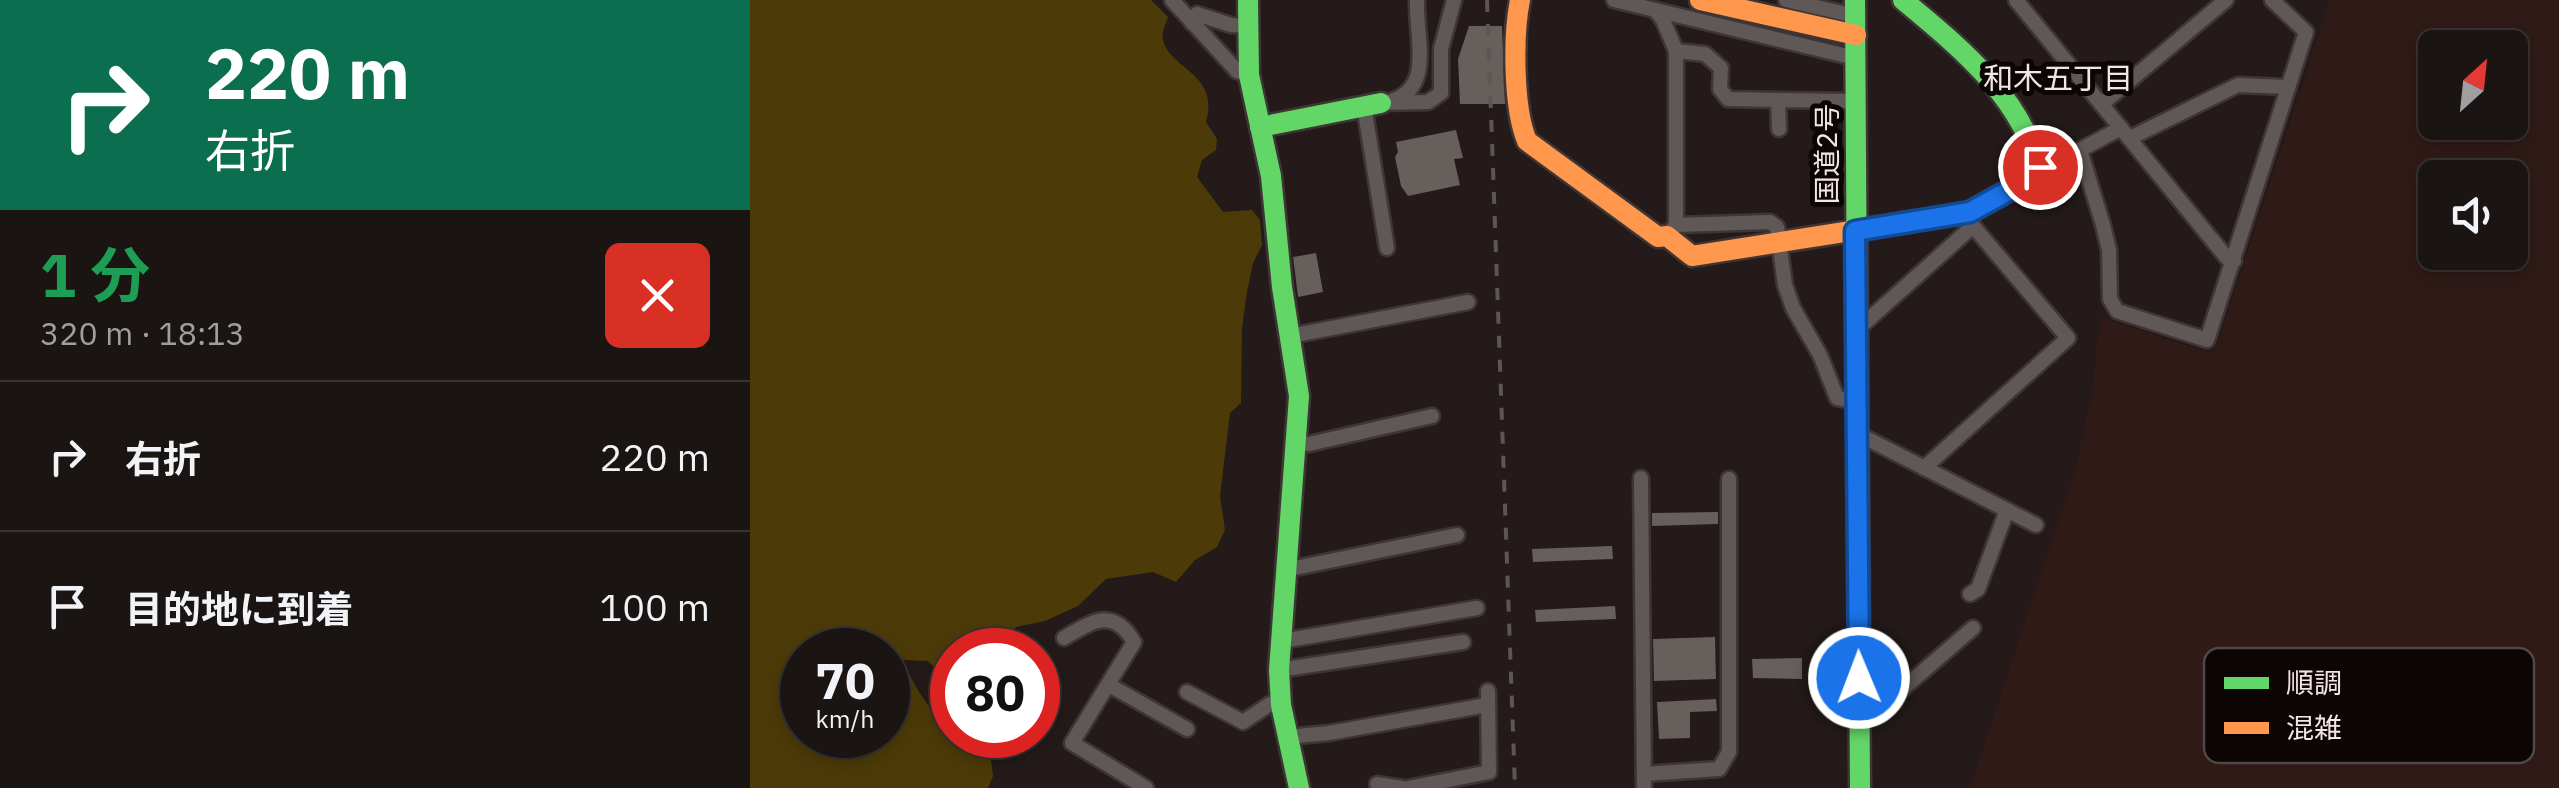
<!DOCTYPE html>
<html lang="ja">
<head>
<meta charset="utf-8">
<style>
  body { margin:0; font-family:"IBM Plex Sans","Noto Sans JP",sans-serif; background:#272121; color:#f1f3f6; height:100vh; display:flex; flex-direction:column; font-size:38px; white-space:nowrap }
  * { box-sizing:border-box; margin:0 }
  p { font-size:32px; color:#9f9ea0 }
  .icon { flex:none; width:55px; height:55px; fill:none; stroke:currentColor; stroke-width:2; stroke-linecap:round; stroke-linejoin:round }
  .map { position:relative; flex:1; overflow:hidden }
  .drawer { display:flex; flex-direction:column; background:#1a1413; width:750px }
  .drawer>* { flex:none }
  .banner { background:#0b6e4f; color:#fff; overflow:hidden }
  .needle { width:65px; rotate:27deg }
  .controls { position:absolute; left:1668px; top:30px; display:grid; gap:20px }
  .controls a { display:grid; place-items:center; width:110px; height:110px; border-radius:15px; background:#1a1413; box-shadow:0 5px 15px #0003,0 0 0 2px #383333; font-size:50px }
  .speed { position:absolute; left:30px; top:628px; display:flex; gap:20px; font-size:50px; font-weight:700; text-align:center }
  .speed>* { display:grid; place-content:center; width:130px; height:130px; border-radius:50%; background:#1a1413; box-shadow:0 5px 15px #0003,0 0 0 2px #383333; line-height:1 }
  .speed small { font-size:25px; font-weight:400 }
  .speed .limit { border:15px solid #d22; background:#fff; color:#111 }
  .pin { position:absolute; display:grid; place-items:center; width:85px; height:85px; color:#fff; margin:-42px; border:5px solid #fff; border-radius:50%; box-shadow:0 2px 10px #0007 }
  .me { position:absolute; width:110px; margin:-55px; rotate:359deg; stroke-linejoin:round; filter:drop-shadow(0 0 8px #0008) }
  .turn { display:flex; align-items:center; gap:35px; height:210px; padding:0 40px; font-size:45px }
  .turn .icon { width:130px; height:130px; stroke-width:2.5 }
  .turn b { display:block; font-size:70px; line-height:85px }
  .round { display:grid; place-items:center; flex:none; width:105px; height:105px; border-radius:15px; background:#272121 }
  .headline { display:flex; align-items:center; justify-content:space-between; height:170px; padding:0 40px }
  h1 { font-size:60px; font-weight:700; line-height:75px; color:#1e9e55 }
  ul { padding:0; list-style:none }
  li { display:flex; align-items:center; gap:30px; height:150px; padding:0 40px; border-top:2px solid #383333 }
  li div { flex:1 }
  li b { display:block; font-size:38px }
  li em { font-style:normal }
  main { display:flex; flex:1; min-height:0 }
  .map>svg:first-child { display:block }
  .built { fill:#2f1a17; fill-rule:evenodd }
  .forest { fill:#4c3b08; fill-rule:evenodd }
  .building { fill:#665f5c }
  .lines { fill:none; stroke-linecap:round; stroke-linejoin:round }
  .street-casing { stroke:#3e3635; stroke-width:19 }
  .fast-casing { stroke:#3e3635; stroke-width:25 }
  .slow-casing { stroke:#3e3635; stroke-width:25 }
  .street { stroke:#5f5857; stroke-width:14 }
  .fast { stroke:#63d668; stroke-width:20 }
  .slow { stroke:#ff974d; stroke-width:20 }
  .rail { stroke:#5c5654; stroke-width:4; stroke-dasharray:12 12; stroke-linecap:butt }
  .route-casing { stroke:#114b97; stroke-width:25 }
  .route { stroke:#1a73e8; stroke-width:18 }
  .labels { text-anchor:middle; stroke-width:10; stroke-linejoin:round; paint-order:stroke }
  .street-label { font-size:28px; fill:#f2e5e3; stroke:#0b0504 }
  .neighbourhood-label { font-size:30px; fill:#f2e5e3; stroke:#0b0504 }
  .key { fill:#0b0504; stroke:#504847; stroke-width:2.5 }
  .key-label { font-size:28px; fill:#f2e5e3 }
</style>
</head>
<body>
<main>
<section class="drawer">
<div class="banner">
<div class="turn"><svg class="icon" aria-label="right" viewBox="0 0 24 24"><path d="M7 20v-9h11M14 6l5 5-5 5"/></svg><div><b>220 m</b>右折</div></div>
</div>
<div class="headline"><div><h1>1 分</h1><p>320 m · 18:13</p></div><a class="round" style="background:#d93025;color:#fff"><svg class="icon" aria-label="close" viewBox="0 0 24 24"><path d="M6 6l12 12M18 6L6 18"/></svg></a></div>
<ul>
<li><svg class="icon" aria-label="right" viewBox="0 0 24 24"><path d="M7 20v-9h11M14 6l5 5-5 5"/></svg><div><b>右折</b></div><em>220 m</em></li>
<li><svg class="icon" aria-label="arrive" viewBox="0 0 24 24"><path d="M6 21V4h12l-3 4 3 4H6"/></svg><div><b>目的地に到着</b></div><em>100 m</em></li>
</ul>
</section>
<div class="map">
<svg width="1809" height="788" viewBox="0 0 1809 788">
  <rect width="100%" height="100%" fill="#231a19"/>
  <path class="built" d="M1580,0H1809V788H1220L1326,467L1343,384L1350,317L1464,354ZM1685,48H1760V122H1685ZM1685,178H1760V252H1685Z"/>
  <path class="forest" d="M0,0H401L418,17C416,24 411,32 413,40C420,70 470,73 456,122L467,139L466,150L452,160L447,177L473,212L502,210L510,220L512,245L503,263L497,292L492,328L491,403L480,413L470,496L475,530L467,547L445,560L426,582L403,572L356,579L328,606L295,621L266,627L250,650H202V684L178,661L153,660C163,685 180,713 202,728V735H214L240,753L243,776L238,788H0ZM52,650H138V735H52Z"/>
  <g class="building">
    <path d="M719,26H752L755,104H710L708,59Z"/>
    <path d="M706,130L713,158L704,159L710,185L658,196L651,186L645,157L648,152L646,142Z"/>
    <path d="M566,253L573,292L548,297L543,257Z"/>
    <path d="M968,512V524L902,526V513Z"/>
    <path d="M862,546L863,559L783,562L782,549Z"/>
    <path d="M865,606L866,619L786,622L785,610Z"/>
    <path d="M965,637L966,679L904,681L903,639Z"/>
    <path d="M1052,658V679L1003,678L1002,659Z"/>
    <path d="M966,699L967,711L940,712V738L909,739L907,702Z"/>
  </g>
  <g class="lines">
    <g class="street-casing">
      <g id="street">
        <path d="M422,0L487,71L499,75"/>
        <path d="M864,0L1105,58"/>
        <path d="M1036,0L1105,16"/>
        <path d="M1266,0L1477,258L1484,261"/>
        <path d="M905,10L913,20L926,51V225"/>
        <path d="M442,23L447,14L481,25L497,26"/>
        <path d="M926,51L955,54L971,68L970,89L978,99L1028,100"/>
        <path d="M641,101C685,88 665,35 667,0"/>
        <path d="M631,103L678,102L691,93V49L704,0"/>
        <path d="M1352,104L1476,0"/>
        <path d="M614,106L637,248"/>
        <path d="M1371,128L1330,150L1353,225L1359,250L1360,299L1367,311L1457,340L1556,32L1522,0"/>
        <path d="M1029,129L1028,100L1105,101"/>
        <path d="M1380,138L1488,85L1538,87"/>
        <path d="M917,236L926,225L1020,222L1027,227L1035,285L1043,308L1070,355L1087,398L1108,402"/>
        <path d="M1109,328L1223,226L1318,338L1174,468"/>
        <path d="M540,336L718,302"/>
        <path d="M1108,437H1114L1286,525"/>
        <path d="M547,443L559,444L682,416"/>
        <path d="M891,478L894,788"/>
        <path d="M536,566L545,568L707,535"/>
        <path d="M1220,594L1228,589L1257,510"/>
        <path d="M314,638C341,622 363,606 384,642L322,743L396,788"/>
        <path d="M532,641L727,608"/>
        <path d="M529,670L713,642"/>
        <path d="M359,685L437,729"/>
        <path d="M437,692L493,722L520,704L531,705"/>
        <path d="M1110,711H1124L1134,705L1223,628"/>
        <path d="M537,737L579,733L737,705"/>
        <path d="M894,774L969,769L979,752V479"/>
        <path d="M627,784L652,788"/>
        <path d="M658,788L739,772L738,691"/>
      </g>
    </g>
    <g class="fast-casing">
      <g id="fast">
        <path d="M498,0L499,75L521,176L532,287L549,396L529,670L531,705L549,788"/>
        <path d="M1105,0L1110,788"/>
        <path d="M510,127L631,103"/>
        <path d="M1152,223L1220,212L1289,173C1276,100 1207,45 1153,0"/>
      </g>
    </g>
    <g class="slow-casing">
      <g id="slow">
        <path d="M770,0C763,35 763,108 777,141L908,237L917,236L942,256L1152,223"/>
        <path d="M950,0L1106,35"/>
      </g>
    </g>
    <use href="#street" class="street"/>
    <use href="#fast" class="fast"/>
    <use href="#slow" class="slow"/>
    <path class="rail" d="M737,0L765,788"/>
  </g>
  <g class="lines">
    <g class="route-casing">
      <path id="route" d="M1109,678L1105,231L1220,212L1284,177L1289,174L1290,167"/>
    </g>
    <use href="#route" class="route"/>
  </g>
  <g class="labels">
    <g class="street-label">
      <text transform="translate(1077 154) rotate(-90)" y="10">国道2号</text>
    </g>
    <g class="neighbourhood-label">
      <text x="1308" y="89">和木五丁目</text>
    </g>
  </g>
  <rect x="1454" y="648" width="330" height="115" rx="15" class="key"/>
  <rect x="1474" y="677" width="45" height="12" fill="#63d668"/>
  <rect x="1474" y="722" width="45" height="12" fill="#ff974d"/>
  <g class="key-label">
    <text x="1536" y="693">順調</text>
    <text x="1536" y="738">混雑</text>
  </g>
</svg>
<div class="controls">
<a><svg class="needle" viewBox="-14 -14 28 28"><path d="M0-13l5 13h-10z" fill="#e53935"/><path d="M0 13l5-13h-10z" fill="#9f9ea0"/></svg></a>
<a><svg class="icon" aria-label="sound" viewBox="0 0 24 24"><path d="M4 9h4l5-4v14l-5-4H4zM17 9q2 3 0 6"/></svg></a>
</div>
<div class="speed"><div>70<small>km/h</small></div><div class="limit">80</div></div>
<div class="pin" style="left:1290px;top:167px;background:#d93025"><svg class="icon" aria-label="arrive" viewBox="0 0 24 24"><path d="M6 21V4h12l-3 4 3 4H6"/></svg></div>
<svg class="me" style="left:1109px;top:678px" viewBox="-20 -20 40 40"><circle r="17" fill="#1a73e8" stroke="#fff" stroke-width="3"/><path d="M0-11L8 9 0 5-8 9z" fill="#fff"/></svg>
</div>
</main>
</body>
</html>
